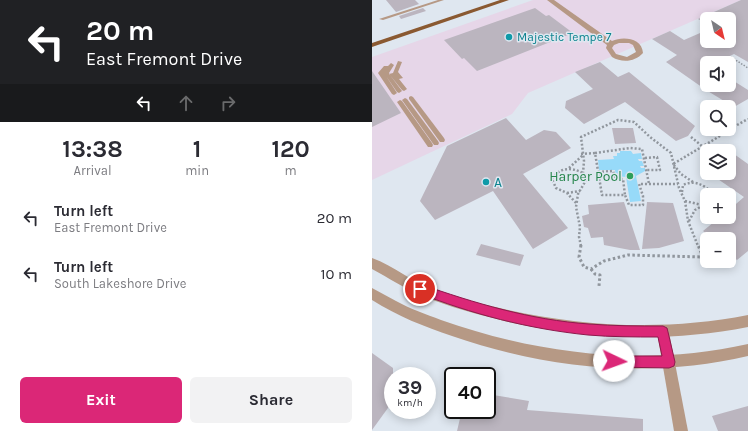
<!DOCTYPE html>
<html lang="en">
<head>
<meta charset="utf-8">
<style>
  body { margin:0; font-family:Karla,sans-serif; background:#f2f2f3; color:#2b2b33; height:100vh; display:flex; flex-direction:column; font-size:15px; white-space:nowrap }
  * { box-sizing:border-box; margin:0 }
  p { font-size:13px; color:#7c7c81 }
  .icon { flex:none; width:22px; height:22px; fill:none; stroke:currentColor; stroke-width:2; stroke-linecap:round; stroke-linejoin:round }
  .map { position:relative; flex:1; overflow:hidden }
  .details { display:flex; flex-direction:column; background:#fff; width:372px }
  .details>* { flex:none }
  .top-card { background:#202124; color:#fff; overflow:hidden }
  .needle { width:26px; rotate:145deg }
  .fabs { position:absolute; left:328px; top:12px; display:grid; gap:8px }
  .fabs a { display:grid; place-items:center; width:36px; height:36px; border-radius:6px; background:#fff; box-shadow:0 2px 10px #0003; font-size:20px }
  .speed { position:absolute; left:12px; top:367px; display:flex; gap:8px; font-size:20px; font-weight:700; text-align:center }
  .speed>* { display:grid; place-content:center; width:52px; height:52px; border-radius:50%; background:#fff; box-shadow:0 2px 10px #0003; line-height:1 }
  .speed small { font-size:10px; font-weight:400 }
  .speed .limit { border:2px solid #111; border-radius:6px; background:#fff; color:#111 }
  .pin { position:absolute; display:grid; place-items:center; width:34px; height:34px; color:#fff; margin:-17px; border:2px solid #fff; border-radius:50%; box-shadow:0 1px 4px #0007 }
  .me { position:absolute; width:44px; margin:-22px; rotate:93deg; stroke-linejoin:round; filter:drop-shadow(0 0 3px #0008) }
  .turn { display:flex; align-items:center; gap:14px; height:84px; padding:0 20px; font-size:18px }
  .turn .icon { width:52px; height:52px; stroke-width:2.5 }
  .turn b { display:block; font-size:28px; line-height:34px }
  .lanes { display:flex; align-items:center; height:38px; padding:0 20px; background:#0003; justify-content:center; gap:20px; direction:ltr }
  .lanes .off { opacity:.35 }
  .eta { display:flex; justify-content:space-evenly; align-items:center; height:68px; text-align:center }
  .eta b { font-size:24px; font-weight:700; line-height:28px }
  .cta { display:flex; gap:8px; margin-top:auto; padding:8px 20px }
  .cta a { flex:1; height:46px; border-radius:6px; background:#db2777; color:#fff; font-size:16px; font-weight:700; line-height:46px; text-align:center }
  .cta a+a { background:#f2f2f3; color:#2b2b33 }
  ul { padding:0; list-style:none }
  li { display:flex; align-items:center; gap:12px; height:56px; padding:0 20px }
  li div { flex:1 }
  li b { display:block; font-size:15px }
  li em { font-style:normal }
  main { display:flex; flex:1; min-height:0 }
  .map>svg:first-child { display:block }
  .commercial { fill:#e6d6e8 }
  .water { fill:#97daf9 }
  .building { fill:#bbb5bf }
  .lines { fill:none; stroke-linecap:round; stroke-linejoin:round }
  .path-far2 { stroke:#90969d; stroke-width:1.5; stroke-dasharray:1.5 1.5; stroke-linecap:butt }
  .path-far1 { stroke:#90969d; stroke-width:2.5; stroke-dasharray:2 2; stroke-linecap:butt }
  .path { stroke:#90969d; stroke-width:3; stroke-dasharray:2.5 2.5; stroke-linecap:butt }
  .service { fill:#b69985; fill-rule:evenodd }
  .minor { fill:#b69985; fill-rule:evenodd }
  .tertiary { fill:#b69985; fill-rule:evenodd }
  .primary { fill:#8a5931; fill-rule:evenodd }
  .route { fill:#db2777; stroke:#8e194d }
  .culture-dot { fill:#0f9aa8; stroke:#dfe7f0; stroke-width:1.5 }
  .leisure-dot { fill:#2e9e5b; stroke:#dfe7f0; stroke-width:1.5 }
  .labels { text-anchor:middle; stroke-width:3; stroke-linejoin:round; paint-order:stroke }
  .far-culture-label { font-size:12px; fill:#0d838f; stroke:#dfe7f0; text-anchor:start }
  .leisure-label { font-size:14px; fill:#27864d; stroke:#dfe7f0; text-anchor:end }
  .culture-label { font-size:14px; fill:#0d838f; stroke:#dfe7f0; text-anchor:start }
</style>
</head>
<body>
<main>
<section class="details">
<div class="top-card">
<div class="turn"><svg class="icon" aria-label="left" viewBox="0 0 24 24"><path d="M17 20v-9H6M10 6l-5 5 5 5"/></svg><div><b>20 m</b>East Fremont Drive</div></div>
<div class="lanes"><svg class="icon" aria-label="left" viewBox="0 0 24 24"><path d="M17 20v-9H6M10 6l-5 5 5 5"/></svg><svg class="icon off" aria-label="ahead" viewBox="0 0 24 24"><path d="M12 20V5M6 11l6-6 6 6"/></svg><svg class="icon off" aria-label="right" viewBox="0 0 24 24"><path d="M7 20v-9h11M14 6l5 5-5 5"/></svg></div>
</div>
<div class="eta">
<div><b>13:38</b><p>Arrival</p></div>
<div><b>1</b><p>min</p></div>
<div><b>120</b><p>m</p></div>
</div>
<ul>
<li><svg class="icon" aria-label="left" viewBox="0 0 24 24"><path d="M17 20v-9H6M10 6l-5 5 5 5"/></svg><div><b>Turn left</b><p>East Fremont Drive</p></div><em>20 m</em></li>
<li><svg class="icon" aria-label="left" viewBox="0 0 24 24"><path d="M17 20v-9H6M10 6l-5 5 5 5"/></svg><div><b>Turn left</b><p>South Lakeshore Drive</p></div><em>10 m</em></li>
</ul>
<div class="cta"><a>Exit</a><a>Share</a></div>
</section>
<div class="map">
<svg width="376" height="431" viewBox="0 0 376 431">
  <rect width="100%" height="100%" fill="#dfe7f0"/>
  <path class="commercial" d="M161,0H369L156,93L140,114L0,180V57Z"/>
  <path class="water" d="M248,151H259L261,154L269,153L270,159H266L267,161H270L272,166H268L269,168H273V171L264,176L269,201L258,202L254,177L244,176L243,170H227L226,160L242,159L241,156H245V153H248Z"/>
  <g class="building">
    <path d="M14,0H43L47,4L24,12Z"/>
    <path d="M369,0H376V62L362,54L343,63H335V85H357V78L376,90V99L362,107L334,90L294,62L305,55L280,39L298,31L312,40L335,30V41H357V19H335V24L326,19Z"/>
    <path d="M51,8L54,11L29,19L27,16Z"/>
    <path d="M163,8L174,16L177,15L201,33L105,71L92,58L90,59L72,40Z"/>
    <path d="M228,62L246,77L257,72L323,126L316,136L304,141L253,102L212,124L193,108L194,101L221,89L203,72Z"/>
    <path d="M0,71L29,113L0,127Z"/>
    <path d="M134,118L154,140L172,130L184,132L199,148L151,174L196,228L161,249L121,191L63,220L48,201L75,146Z"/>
    <path d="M240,128H261L264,143L243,144Z"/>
    <path d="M355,149L376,164V251L365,260L357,253V239H340L331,231L348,217H357V210L372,197L337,173H357V151H351Z"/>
    <path d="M252,202L268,250H258L232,245L231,237L219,238L216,228L212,227L210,216L217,214L216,205Z"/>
    <path d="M275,202L301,203L312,241L287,248L270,249Z"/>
    <path d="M109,244L152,255L148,266L104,255Z"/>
    <path d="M0,353L21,368V401L0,430Z"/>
    <path d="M115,394L157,401L155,410L271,419V431H85L90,410H115Z"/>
    <path d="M376,406V431H346L340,416Z"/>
  </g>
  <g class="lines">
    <path class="path-far2" d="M359,57L376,68"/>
    <g class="path-far1">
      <path d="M365,125L376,119"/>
      <path d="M319,137L336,151"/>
      <path d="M223,153L258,148L270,149L277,184"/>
      <path d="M209,154L223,153L230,195H253L257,205H271V196L267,184H306"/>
      <path d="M273,158L285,157L288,170H275"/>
      <path d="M197,168L211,155"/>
      <path d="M226,172L241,171L244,179H251L253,195"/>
      <path d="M321,182L309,174L301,164L358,130"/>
      <path d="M310,192L311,185C322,180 331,184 339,192V195"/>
      <path d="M195,193L208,191"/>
      <path d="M313,201L330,205"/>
      <path d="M204,203L195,193L184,188L180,179C188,167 199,167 211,173"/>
      <path d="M317,221L323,210L335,203"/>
      <path d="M209,246L207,237L208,227L204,207L206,194L214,180L211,173L212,161L209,137L246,120L262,122L278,137L299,153L307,188L313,201L316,221L326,246"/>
    </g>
    <g class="path">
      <path d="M209,245L207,257L212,267L219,269L232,261L256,255L331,257L326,245"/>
      <path d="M219,269L223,274L228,275L227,286"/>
    </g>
    <g class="service">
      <path d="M66,0H72L11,20L7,19Z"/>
      <path d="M26,61L30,62L26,72L31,78L27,79L35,89L32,91L30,90L18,75L30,91L27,93L25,92L14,76L25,93L22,95L20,94L6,73L12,66H16L19,63L22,65L17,73L18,75L17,74L21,73Z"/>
      <path d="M39,96L41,97L72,138L73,140L72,142H68L37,99V97Z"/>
      <path d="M33,98L35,99L66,141L67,143L66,145H62L30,100Z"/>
      <path d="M28,100L30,101L60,143L61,145L60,147H56L25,102Z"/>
    </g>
    <g class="minor">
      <path d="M175,0H182L240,41C251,36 270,38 271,53C263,62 250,63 240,57L234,48L235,45ZM247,43H257L261,45L264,52L255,57L244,54L240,48L242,45Z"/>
      <path d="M291,326L295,328L297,332L316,431H302L285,332L287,328Z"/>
    </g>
    <g class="tertiary">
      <path d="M0,258C22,266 40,282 62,290C85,298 109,304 132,309C213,327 294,331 376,315V327C294,343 213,339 132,321C105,314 77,307 51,296C33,289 17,278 0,269Z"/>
      <path d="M0,288C8,292 16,297 24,301C38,309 54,314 69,320C168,355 273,367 376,344V356C277,379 176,369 80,336C53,327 25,316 0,300Z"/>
    </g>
    <path class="primary" d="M128,0H137L0,47V43Z"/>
  </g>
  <path class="route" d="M48,284C102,303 159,320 217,324C242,326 266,326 291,326L295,328L296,332L303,362L302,366L297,368L242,367L238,365L236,361L238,357L242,356H290L286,337C263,337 239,337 216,335C157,329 99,314 44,292L42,289L44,285Z"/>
  <g class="culture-dot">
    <circle cx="137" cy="37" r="4"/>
    <circle cx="114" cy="182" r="4"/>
  </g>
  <circle class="leisure-dot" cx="258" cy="176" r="4"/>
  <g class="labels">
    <g class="far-culture-label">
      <text x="145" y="41">Majestic Tempe 7</text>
    </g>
    <g class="leisure-label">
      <text x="250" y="181">Harper Pool</text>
    </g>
    <g class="culture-label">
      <text x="122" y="187">A</text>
    </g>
  </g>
</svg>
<div class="fabs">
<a><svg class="needle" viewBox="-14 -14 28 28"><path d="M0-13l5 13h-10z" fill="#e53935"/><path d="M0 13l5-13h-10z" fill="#7c7c81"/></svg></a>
<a><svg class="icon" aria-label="sound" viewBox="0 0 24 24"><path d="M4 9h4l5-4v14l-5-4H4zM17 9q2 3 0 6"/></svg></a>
<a><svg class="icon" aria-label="search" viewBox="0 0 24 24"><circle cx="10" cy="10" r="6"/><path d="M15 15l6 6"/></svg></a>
<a><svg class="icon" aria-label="layers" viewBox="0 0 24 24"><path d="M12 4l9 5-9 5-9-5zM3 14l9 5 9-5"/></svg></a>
<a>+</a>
<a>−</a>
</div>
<div class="speed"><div>39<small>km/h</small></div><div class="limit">40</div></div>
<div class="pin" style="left:48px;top:289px;background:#d93025"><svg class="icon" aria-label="arrive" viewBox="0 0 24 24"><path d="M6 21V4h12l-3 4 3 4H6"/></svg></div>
<svg class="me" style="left:242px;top:361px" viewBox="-20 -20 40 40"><circle r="19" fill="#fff"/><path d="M0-13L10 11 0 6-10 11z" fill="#db2777"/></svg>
</div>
</main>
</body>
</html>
